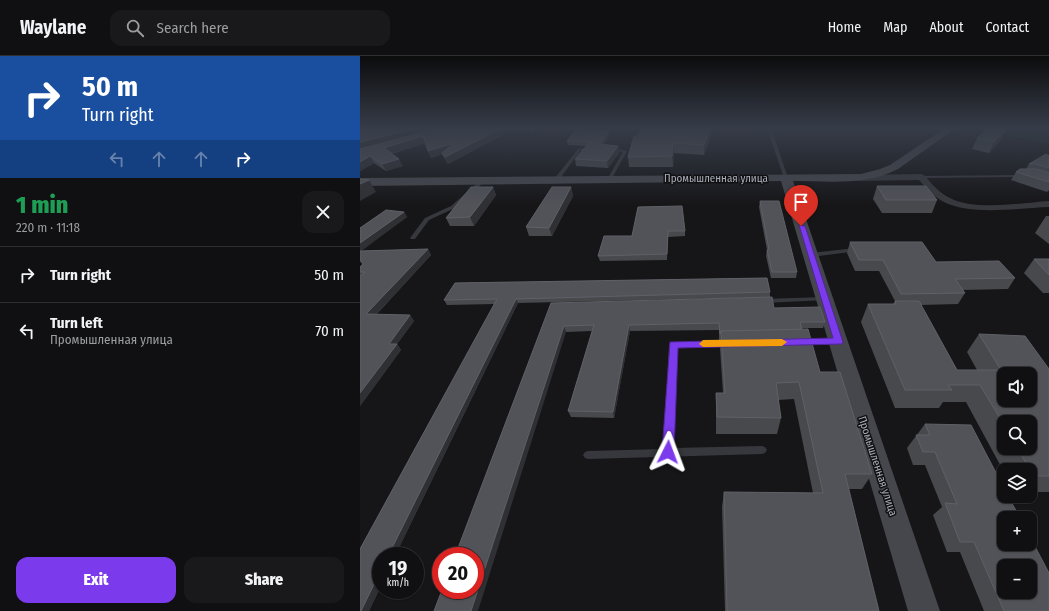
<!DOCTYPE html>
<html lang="en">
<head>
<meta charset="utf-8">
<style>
  body { margin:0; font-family:"Fira Sans Condensed",sans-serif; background:#19191b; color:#f1f3f6; height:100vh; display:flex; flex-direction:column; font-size:15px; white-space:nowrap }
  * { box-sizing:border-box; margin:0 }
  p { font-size:13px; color:#9c9d9f }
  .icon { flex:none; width:22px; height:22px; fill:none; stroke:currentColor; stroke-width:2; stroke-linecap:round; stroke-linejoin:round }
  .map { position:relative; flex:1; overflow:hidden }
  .sheet { display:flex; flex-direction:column; background:#101012; width:360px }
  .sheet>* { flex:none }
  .banner { background:#1a4fa0; color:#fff; overflow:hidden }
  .tools { position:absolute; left:637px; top:311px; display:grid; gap:8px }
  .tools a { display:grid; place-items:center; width:40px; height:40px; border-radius:8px; background:#101012; box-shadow:0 1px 3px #0004,0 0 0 1px #303032; font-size:20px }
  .speed { position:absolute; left:12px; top:491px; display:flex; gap:8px; font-size:20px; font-weight:700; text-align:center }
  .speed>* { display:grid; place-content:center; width:52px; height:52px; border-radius:50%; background:#101012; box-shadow:0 1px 3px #0004,0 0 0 1px #303032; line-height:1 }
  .speed small { font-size:10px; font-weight:400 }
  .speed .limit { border:6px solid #d22; background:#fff; color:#111 }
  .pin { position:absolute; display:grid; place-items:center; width:34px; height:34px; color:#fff; margin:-41px -17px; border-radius:50% 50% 50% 0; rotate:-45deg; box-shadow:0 0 4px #0007 }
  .pin .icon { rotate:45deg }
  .me { position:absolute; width:44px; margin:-22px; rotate:3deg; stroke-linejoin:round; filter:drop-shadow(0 0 3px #0008) }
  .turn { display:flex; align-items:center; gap:14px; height:84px; padding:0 16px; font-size:18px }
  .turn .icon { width:52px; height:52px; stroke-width:2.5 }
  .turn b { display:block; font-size:28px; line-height:34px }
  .lanes { display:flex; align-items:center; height:38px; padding:0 16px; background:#0003; justify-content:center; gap:20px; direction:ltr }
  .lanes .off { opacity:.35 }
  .round { display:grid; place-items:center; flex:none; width:42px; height:42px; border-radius:12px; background:#19191b }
  .overview { display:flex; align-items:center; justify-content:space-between; height:68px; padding:0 16px }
  h1 { font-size:24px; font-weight:800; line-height:30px; color:#1e9e55 }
  .button { display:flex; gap:8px; margin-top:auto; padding:8px 16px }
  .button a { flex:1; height:46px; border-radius:12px; background:#7c3aed; color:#fff; font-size:16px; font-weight:800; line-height:46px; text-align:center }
  .button a+a { background:#19191b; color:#f1f3f6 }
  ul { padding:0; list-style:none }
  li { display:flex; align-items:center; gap:12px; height:56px; padding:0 16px; border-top:1px solid #303032 }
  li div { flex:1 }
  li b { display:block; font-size:15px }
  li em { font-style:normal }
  header { display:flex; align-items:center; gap:24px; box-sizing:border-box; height:56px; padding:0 20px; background:#101012; border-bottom:1px solid #303032 }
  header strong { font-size:19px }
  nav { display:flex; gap:22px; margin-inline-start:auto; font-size:14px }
  .search { width:280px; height:36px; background:#19191b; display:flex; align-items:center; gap:10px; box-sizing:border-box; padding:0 14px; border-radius:12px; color:#9c9d9f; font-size:15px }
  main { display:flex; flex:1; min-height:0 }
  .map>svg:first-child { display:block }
  .green { fill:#1e261f }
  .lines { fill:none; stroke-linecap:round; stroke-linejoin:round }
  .lane { fill:#37383d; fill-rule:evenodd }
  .street { fill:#37383d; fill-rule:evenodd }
  .secondary { fill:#45474d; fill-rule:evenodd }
  .wall { fill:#47494d; fill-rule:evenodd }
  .shaded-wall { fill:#2f3033 }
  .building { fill:#525359; stroke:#5f6168; fill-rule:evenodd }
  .route { fill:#7c3aed; stroke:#51269a }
  .slow { fill:#f59e0b }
  .labels { text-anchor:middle; stroke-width:3; stroke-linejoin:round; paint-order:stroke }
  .street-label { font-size:11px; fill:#a8adb8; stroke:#111113 }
</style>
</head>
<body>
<header>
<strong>Waylane</strong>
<div class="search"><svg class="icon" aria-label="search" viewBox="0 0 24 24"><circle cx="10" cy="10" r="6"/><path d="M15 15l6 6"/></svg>Search here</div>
<nav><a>Home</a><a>Map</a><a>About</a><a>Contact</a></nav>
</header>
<main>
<section class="sheet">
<div class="banner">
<div class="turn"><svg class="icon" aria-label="right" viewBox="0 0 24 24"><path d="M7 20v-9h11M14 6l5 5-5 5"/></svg><div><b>50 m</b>Turn right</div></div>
<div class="lanes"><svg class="icon off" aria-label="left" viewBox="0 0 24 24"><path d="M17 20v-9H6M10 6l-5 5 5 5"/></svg><svg class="icon off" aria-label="ahead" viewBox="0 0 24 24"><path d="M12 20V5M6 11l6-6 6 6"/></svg><svg class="icon off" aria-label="ahead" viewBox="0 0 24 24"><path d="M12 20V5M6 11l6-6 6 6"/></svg><svg class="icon" aria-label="right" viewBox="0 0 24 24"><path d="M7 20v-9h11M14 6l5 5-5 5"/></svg></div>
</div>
<div class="overview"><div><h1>1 min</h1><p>220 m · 11:18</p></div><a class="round"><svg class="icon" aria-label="close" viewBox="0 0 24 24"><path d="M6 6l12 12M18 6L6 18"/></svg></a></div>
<ul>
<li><svg class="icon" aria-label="right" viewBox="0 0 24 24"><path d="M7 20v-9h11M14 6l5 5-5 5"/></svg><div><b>Turn right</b></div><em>50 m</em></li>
<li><svg class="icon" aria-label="left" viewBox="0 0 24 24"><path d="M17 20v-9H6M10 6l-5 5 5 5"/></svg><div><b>Turn left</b><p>Промышленная улица</p></div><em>70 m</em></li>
</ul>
<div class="button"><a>Exit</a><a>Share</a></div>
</section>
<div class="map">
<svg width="689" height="555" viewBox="0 0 689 555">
  <rect width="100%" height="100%" fill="#161618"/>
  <path class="green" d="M630,72H689V88L639,77Z"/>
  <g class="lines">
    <g class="lane">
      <path d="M407,72H411L428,122V123L424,122Z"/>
      <path d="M232,91L234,92L233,93L220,95L199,124H195V122L218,93Z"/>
      <path d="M251,92L267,95L252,122L250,123L248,122L263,96L250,94V92Z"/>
      <path d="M661,119H663V121L561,122L559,121L561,120Z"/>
      <path d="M122,123L126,124L95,152L69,164L55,183H51L50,182L65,162L91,150Z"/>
      <path d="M496,192L499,194L498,195L451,201L448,199L451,197Z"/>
      <path d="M465,241L467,242L468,243L467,244L403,247L400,245L403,243Z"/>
      <path d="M442,283H478L482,286L478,289H442L438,286Z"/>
      <path d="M370,284L374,287L370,290L317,291L313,392L402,390L405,391L407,394L405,397L402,398L228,403L225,402L223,399L225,396L228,395L304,393L309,289L310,287Z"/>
    </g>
    <path class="street" d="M561,118L564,119C572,128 579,137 590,142C615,155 661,147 689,145V151C658,152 613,160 584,146C574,141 566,132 559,124L495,125L491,122L495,119Z"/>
    <path class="secondary" d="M585,72H596L538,113C506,130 468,125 433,125L580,555H548L421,125L0,130V122L501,118L520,113L530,109Z"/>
  </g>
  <g class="wall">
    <path d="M0,72H173L174,76L152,74L88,108L82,98L71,102L68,95L65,87L32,98L43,110L26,115L14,107L0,115Z"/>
    <path d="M354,72L344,99L314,97L313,111H269L268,101L277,80Z"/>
    <path d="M250,78L244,89L258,90L259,97L248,112L216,110L215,103L227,90L208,89L207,85Z"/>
    <path d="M617,82L641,84L629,97L612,93Z"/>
    <path d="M689,100V134L687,136L651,124L656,116L666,113L669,108Z"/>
    <path d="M517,130L577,144L572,157H522L513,143Z"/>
    <path d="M133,131L136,139L114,170H90L86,162Z"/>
    <path d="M211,131L213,140L192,180H169L166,171Z"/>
    <path d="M400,145L437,216L436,222H411L406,200L407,194L399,151Z"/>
    <path d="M278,151L325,175V180L308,181L307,204L240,205L238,200L272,180Z"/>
    <path d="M44,156L47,161L0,195L68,193L71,199L16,259H50L54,265L37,288L41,294L0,350V211L3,208L0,205V172Z"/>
    <path d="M686,160H689V188L675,177Z"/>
    <path d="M490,186L576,206L655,222L648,233L602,234L605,237L598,248L561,249L597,314H617L607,296L619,278L689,313V436H670V414H644V416L606,346H583L579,352H535L501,266L508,248H533L535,245L519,215H495L487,197ZM644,366L670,392H644Z"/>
    <path d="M674,203H689V237H683L664,217Z"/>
    <path d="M407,222L410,236V241L158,247L35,500H21V530L9,555H0V493L135,248L87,249L84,244L95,227Z"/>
    <path d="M191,247L414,252L465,266L463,272H442L460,316L512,418L502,433H489L519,555H365L362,451L364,436L453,437L434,343L418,344L421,362L417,378H356V337H363L360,293V284H359V274L270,275L254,362L211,361L208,355L232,275L206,276Z"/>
    <path d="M565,368L689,555H624L600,496H587L573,459L582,451L565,409H553L547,392Z"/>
  </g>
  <g class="shaded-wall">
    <path d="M58,72H87L0,93V86Z"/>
    <path d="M142,72H152V74L88,108L85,101Z"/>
    <path d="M351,72H354L344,99V89Z"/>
    <path d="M646,74L641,84L629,97L634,86Z"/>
    <path d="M249,75L250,78L243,90L242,86Z"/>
    <path d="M63,80L66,87L27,99L24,92Z"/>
    <path d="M94,87L97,94L71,102L68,95Z"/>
    <path d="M313,87L314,97L313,111L312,100Z"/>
    <path d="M258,90L259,97L248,112L247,105Z"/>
    <path d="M10,100L14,107L0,115V106Z"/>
    <path d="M39,103L43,110L26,115L22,108Z"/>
    <path d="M9,124L16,136L0,145V128Z"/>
    <path d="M133,131L136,139L114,170L110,161Z"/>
    <path d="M211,131L213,140L192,180L189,172Z"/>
    <path d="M44,156L47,161L0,196V187Z"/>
    <path d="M68,193L71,199L11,264L6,258Z"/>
    <path d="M156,243L158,247L35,500H28Z"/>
    <path d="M50,259L54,265L37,288L41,294L0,350V337L29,288Z"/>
    <path d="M269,269L270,275L254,362L253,356Z"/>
    <path d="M204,270L206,276L118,555H111Z"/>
    <path d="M21,514V530L9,555H1Z"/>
  </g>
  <g class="building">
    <path d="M0,72H58L0,86Z"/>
    <path d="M80,72H142L85,101L82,97L94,87L68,95L63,80L24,92L39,103L22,108L10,100L0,106V93Z"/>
    <path d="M282,72H351L344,89L313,87L312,100L268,101L274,80H277Z"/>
    <path d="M628,72H639L646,74L634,86L617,82Z"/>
    <path d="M216,74L249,75L242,86L207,85Z"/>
    <path d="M229,87L258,90L247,105L215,103Z"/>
    <path d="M686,98L689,100V112L676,108H669Z"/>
    <path d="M660,113H676L689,117V126L656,116Z"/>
    <path d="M0,123L9,124L0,128Z"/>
    <path d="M517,130H566L577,144H526Z"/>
    <path d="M111,131H133L110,161L86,162Z"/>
    <path d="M192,131H211L189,172L166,171Z"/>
    <path d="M400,145H419L437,216H412L407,194H409Z"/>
    <path d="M322,150L325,175H308L307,198L238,200L244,180H272L278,151Z"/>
    <path d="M26,154L44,156L0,187V172Z"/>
    <path d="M490,186H562L576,206L639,205L655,222L595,223L605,237L541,238L523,204H499Z"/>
    <path d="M68,193L6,258L50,259L29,288H37L0,337V220L5,216H0V211L3,208L0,204V195Z"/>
    <path d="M674,203H689V219Z"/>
    <path d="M407,222L410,236L156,243L28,500H21V514L1,555H0V493L137,243L84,244L95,227Z"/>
    <path d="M412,241L414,252L460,251L465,266H440L442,274L361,275L360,278L359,267L269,269L253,356L208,355L234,269L204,270L111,555H74L82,534H115V500H95L191,247Z"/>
    <path d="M535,245H559L597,314H641L619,278L665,280L689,313V420H674L657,392H670V366H644V369L620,329H588L592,334H545L508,248H536ZM644,318H670V344H644Z"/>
    <path d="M448,273L460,316H480L512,418H485L519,555H367L364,436L463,437L439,326L416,327L421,362L357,361L356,337H365L361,275Z"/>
    <path d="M565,368L611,369L644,432V440H648L660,462H644V488H670V481L689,517V555H644L614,486H600L585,447L597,448L575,396H563L556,379H570ZM644,510H670V536H644Z"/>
  </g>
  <linearGradient id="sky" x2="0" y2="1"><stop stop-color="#0c0c0d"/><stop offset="0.48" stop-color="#363c48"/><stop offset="1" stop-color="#363c48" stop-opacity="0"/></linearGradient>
  <rect width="689" height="150" fill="url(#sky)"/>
  <path class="route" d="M439,169L445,170L483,286L482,288L318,292L314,396L312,400L308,401L304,400L302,396L310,286L473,282Z"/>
  <path class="slow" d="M422,283L427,286L422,290L343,291L339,288L343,284Z"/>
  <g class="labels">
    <g class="street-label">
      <text x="356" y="126">Промышленная улица</text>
      <text transform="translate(518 410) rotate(72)" y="4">Промышленная улица</text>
    </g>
  </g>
</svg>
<div class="tools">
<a><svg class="icon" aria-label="sound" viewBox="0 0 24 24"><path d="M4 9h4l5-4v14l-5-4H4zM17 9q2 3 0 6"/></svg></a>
<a><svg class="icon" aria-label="search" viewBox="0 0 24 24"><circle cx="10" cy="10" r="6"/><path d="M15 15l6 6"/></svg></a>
<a><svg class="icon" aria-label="layers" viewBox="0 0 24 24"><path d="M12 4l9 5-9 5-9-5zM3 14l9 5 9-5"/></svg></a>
<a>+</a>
<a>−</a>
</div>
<div class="speed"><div>19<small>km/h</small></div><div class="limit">20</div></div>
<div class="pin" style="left:441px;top:170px;background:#d93025"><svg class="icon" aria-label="arrive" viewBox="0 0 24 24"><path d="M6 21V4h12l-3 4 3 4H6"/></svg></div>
<svg class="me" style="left:308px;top:396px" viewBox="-20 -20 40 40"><path d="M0-17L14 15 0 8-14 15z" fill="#7c3aed" stroke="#fff" stroke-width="4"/></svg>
</div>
</main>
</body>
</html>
